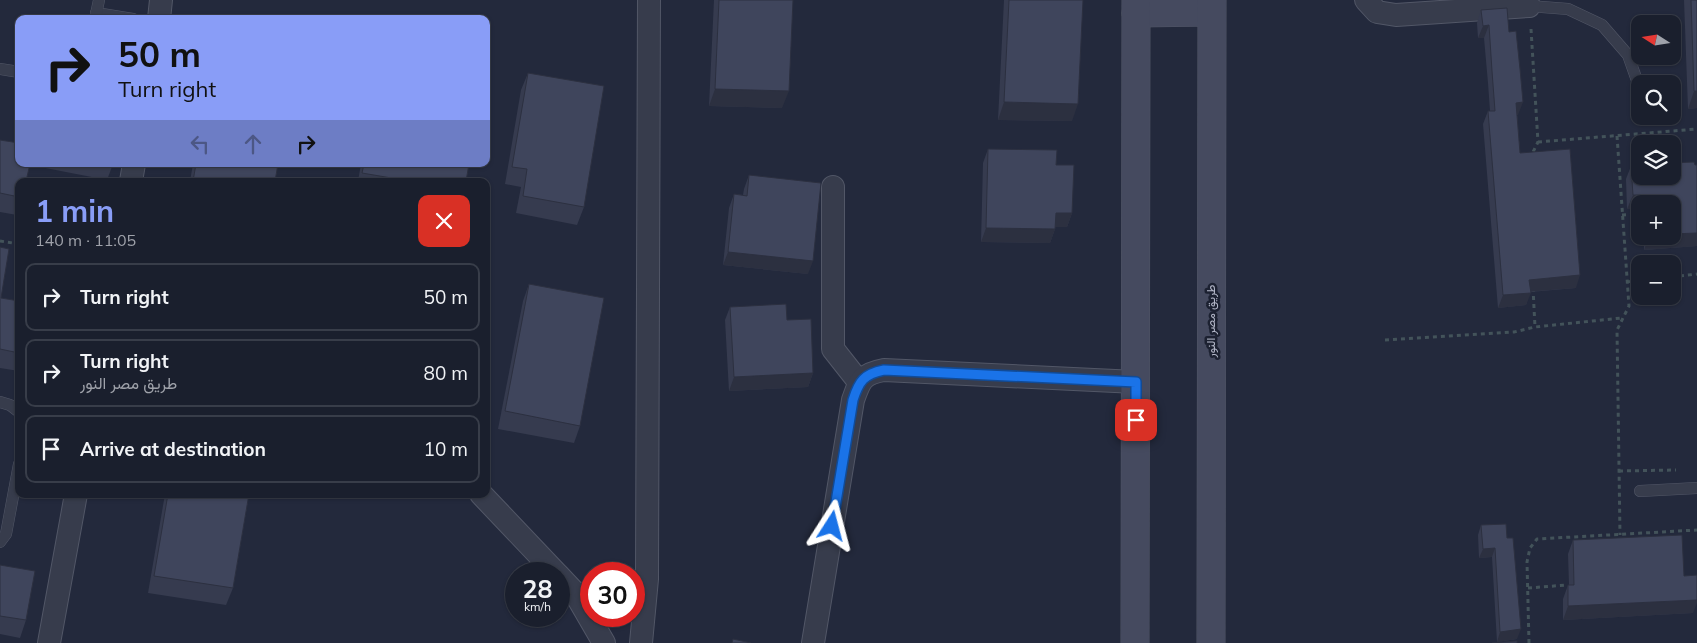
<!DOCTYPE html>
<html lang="en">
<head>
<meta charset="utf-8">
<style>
  body { margin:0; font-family:Mulish,Vazirmatn,sans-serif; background:#232735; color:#f1f3f6; height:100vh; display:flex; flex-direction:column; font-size:19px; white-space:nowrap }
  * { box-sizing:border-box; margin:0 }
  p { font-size:16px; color:#9fa2aa }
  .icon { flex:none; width:28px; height:28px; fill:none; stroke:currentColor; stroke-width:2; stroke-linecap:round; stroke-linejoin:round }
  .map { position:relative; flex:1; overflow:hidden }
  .panel { position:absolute; left:15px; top:178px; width:475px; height:320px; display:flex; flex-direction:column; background:#1a1f2d; border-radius:10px; box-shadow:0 1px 4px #0004,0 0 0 1px #383d49 }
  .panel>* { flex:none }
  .banner { position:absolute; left:15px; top:15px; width:475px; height:152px; border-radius:10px; box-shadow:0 1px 4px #0004,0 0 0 1px #383d49; background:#899df7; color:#111; overflow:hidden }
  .needle { width:32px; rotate:282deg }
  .fabs { position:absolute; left:1631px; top:15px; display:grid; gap:10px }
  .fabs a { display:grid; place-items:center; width:50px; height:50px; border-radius:10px; background:#1a1f2d; box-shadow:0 1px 4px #0004,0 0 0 1px #383d49; font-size:25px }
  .speed { position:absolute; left:505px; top:562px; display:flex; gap:10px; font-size:25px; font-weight:700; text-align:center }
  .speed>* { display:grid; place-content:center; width:65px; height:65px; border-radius:50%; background:#1a1f2d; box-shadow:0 1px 4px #0004,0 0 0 1px #383d49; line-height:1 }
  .speed small { font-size:12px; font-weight:400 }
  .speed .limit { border:8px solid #d22; background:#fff; color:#111 }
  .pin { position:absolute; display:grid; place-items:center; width:42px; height:42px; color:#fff; margin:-21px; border-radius:10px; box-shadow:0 2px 8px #0006 }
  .me { position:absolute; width:55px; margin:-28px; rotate:9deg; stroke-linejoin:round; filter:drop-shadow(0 0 4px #0008) }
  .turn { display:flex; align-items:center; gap:18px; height:105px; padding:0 20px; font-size:22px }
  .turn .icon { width:65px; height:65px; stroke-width:2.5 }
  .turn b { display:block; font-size:35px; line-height:42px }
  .lanes { display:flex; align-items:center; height:48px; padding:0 20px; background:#0003; justify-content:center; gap:25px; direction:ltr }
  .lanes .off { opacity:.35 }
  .round { display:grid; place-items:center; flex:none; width:52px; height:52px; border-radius:10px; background:#232735 }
  .overview { display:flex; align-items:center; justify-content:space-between; height:85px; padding:0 20px }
  h1 { font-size:30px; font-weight:700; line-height:38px; color:#899df7 }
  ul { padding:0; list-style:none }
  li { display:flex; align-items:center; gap:15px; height:68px; margin:0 10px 8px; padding:0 10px; border:2px solid #383d49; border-radius:10px }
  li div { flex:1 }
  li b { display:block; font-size:19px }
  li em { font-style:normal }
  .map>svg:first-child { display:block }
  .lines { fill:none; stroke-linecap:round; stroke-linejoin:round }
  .lane-casing { stroke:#525767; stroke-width:12 }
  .street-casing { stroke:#525767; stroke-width:24 }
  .secondary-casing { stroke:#525767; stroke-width:29 }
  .path { stroke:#43535a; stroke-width:3; stroke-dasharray:4 4; stroke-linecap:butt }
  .lane { stroke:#373c4c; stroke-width:11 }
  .street { stroke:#373c4c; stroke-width:22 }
  .secondary { stroke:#454a5f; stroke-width:28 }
  .wall { fill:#363b4f }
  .shaded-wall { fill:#2c3040 }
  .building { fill:#3f455c; stroke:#2c3040 }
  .route-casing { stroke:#114b97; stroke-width:12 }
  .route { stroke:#1a73e8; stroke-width:9 }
  .labels { text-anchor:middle; stroke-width:5; stroke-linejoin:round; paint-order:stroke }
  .street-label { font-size:12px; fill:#b3b7c8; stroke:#1c2131 }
</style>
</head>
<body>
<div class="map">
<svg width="1697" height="643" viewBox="0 0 1697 643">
  <rect width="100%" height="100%" fill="#23293c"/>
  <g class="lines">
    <g class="lane-casing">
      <g id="lane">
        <path d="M1529,6L1568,9L1602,25L1628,55L1640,89"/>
        <path d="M96,13L133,19"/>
        <path d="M95,19L99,0"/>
        <path d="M0,69L19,72"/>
        <path d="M0,402L10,405L19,412"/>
        <path d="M1640,491L1697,488"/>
        <path d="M0,542L6,534L19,464"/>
      </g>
    </g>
    <g class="street-casing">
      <g id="street">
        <path d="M1366,0L1377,12L1396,15L1529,6"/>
        <path d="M159,19L161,0"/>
        <path d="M131,181L134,164"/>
        <path d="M833,187V349L859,382"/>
        <path d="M481,494L557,574"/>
        <path d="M559,576L575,593L604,643"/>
        <path d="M49,643L76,494"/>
        <path d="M641,643L647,579L649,0"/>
        <path d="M813,643L853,400C860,380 862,374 884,370L1136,382"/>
      </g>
    </g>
    <g class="secondary-casing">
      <g id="secondary">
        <path d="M1136,13L1211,12"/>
        <path d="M1135,643L1136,0"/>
        <path d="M1211,643L1212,0"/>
      </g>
    </g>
    <g class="path">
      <path d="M1531,29L1538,142L1531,156"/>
      <path d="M1617,136L1629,306L1617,330L1620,535"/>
      <path d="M1538,142L1697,129"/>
      <path d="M1622,215L1640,214"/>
      <path d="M0,241L19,244"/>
      <path d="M1672,277L1697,274"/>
      <path d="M1627,282L1640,280"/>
      <path d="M1533,288L1535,327"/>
      <path d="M1385,340L1514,332L1535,327L1621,318"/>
      <path d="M1619,471L1676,470"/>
      <path d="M1528,588L1567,585"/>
      <path d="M1529,643L1527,562L1530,548L1537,539L1697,530"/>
    </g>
    <use href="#lane" class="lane"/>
    <use href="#street" class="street"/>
    <use href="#secondary" class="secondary"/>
  </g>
  <g class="wall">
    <path d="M714,0H793L782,108L709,106Z"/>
    <path d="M1004,0H1083L1072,121L998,120Z"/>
    <path d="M1684,0H1697V108L1688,109Z"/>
    <path d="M1481,10L1509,32L1518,115H1517L1520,153L1576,288L1530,292L1526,305L1498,308L1483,124L1488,111H1490L1488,83L1484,38H1478L1477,23Z"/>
    <path d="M528,73L584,207L577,225L516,213L521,187L505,184L521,90Z"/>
    <path d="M0,140L19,164H113L107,180L30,165L19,181V210L17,215L0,212Z"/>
    <path d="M988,149L1056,165L1072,213L1067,227H1055V229L1050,243L981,242L983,163Z"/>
    <path d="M1694,162L1695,165H1697V246L1644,250V236H1672V204H1640V209H1627L1626,179L1631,166L1640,165V176H1672V163Z"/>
    <path d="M193,164H278L275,181H190Z"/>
    <path d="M361,164H469L466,181H358Z"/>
    <path d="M749,175L808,274L723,265L729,208L734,194L743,195L744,189Z"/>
    <path d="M0,247L1,298L19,301V371L0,368Z"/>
    <path d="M529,284L580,426L574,443L498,429L523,301Z"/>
    <path d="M730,307L787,320L813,373L808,387L729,391L725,320Z"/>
    <path d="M165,494H249L233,588L226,605L148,593Z"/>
    <path d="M1481,525L1507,538L1517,639L1497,642L1492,557L1479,558L1478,535Z"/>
    <path d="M1573,540L1684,576L1693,613L1563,620V599L1568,585H1569L1568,554Z"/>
    <path d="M0,565L26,620L20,638L0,634Z"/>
  </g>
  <g class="shaded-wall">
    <path d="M1489,25L1484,38H1478L1483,26Z"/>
    <path d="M715,89L789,91L782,108L709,106Z"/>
    <path d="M1694,91H1697V108L1688,109Z"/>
    <path d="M1004,102L1078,104L1072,121L998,120Z"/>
    <path d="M1523,102L1518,115H1512L1516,103Z"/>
    <path d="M1633,195H1647L1644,204H1640V209H1627Z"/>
    <path d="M1056,213H1072L1067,227H1051Z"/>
    <path d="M986,228L1055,229L1050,243L981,242Z"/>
    <path d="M1697,233V246L1644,250L1649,236H1672V234Z"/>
    <path d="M728,252L813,261L808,274L723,265Z"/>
    <path d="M1580,275L1576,288L1525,292L1529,280Z"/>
    <path d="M1531,293L1526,305L1498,308L1503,295Z"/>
    <path d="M813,373L808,387L729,391L734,377Z"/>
    <path d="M1495,548L1492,557L1479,558L1483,549Z"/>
    <path d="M1697,600V603L1693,613L1563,620L1568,606Z"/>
    <path d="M1521,629L1517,639L1497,642L1500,632Z"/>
  </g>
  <g class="building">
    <path d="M719,0H793L789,91L715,89Z"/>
    <path d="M1009,0H1083L1078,104L1004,102Z"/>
    <path d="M1691,0H1697V91H1694Z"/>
    <path d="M1507,8L1509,32L1516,31L1520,69L1523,102L1516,103L1520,153L1570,149L1580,275L1529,280L1531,293L1503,295L1488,111H1495L1492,71L1489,25L1483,26L1481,10Z"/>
    <path d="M528,73L604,86L584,207L523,196L527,169L512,167Z"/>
    <path d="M0,140L19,143V164H30L26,181H19V197L0,193Z"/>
    <path d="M988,149L1057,150L1056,165H1074L1072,213H1056L1055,229L986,228Z"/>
    <path d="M1694,162L1695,165H1697V233L1672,234V204H1648L1647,195H1633L1631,166L1640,165V176H1672V163Z"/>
    <path d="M196,164H278L275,181H193Z"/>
    <path d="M364,164H469L466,181H409L362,173Z"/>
    <path d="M749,175L821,183L813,261L728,252L734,194L747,196Z"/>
    <path d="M0,247L9,249L1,298L19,301V353L0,349Z"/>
    <path d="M529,284L604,298L580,426L505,411Z"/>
    <path d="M786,304L787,320L811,319L813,373L734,377L730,307Z"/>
    <path d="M168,494H249L233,588L154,576Z"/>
    <path d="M1506,524L1507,538H1513L1521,629L1500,632L1495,548L1483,549L1481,525Z"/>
    <path d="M1682,535L1684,576L1697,575V600L1568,606V585H1574L1573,540Z"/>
    <path d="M0,565L35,571L26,620L0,616Z"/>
    <path d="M733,639L751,643H732Z"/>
    <path d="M1517,641V643H1492Z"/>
  </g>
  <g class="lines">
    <g class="route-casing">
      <path id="route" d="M832,526L853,400C859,381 864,374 884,370L1136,382V420"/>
    </g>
    <use href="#route" class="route"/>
  </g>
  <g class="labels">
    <g class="street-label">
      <text transform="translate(1211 321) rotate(-90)" y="4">طريق مصر النور</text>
    </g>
  </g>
</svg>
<div class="fabs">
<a><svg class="needle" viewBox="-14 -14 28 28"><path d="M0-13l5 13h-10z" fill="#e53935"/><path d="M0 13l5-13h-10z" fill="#9fa2aa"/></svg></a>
<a><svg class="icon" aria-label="search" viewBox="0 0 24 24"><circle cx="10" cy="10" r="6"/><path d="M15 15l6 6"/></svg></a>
<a><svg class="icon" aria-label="layers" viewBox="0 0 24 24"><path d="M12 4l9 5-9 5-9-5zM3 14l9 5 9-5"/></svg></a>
<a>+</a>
<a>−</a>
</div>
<div class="speed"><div>28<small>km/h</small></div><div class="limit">30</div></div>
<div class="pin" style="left:1136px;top:420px;background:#d93025"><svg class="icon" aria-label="arrive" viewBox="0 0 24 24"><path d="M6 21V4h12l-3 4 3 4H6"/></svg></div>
<svg class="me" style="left:832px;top:526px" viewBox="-20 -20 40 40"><path d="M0-17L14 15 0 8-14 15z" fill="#1a73e8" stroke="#fff" stroke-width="4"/></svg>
<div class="banner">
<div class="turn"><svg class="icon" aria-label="right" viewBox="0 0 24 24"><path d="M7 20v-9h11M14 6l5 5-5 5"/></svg><div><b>50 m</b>Turn right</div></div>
<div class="lanes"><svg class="icon off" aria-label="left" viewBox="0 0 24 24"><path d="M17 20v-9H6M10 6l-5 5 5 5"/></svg><svg class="icon off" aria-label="ahead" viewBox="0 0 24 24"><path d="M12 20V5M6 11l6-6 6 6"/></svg><svg class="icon" aria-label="right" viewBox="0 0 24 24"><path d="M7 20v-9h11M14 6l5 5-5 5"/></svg></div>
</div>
<section class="panel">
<div class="overview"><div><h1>1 min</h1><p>140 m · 11:05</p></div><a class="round" style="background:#d93025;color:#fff"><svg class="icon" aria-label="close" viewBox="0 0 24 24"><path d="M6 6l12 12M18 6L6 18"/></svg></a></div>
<ul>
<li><svg class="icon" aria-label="right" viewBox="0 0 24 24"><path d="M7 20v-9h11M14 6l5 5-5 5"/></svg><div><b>Turn right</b></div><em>50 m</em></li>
<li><svg class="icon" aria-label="right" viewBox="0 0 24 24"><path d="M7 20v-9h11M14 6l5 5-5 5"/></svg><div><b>Turn right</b><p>طريق مصر النور</p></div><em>80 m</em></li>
<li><svg class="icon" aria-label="arrive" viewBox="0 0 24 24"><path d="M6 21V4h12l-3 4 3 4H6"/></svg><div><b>Arrive at destination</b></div><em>10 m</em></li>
</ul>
</section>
</div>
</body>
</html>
